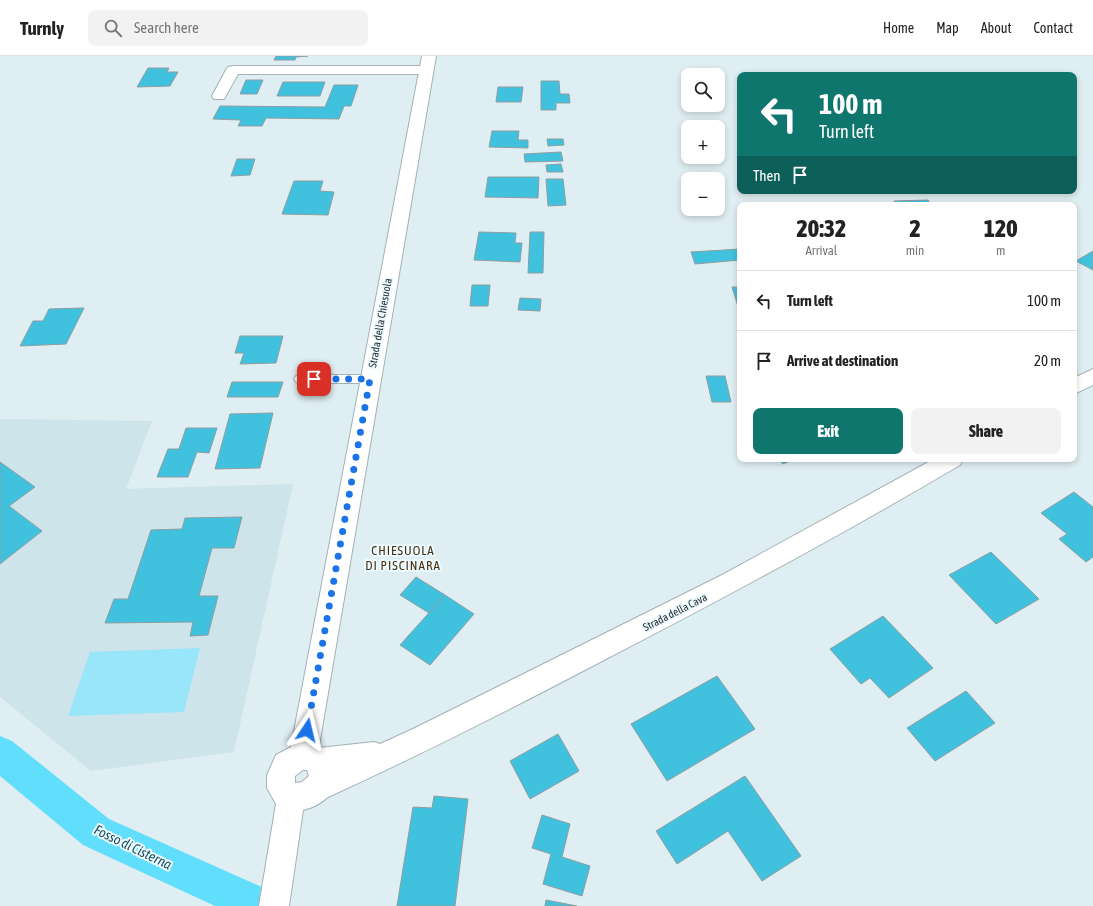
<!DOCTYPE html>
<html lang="en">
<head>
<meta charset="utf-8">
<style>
  body { margin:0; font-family:"Asap Condensed",sans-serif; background:#f2f2f2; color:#222; height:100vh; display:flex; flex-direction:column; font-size:15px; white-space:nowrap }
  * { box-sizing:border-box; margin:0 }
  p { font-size:13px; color:#767676 }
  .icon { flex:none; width:22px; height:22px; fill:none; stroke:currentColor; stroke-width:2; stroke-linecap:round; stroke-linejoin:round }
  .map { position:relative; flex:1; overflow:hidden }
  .panel { position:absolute; left:737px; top:146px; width:340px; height:260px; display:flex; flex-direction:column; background:#fff; border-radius:8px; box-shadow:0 2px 6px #0003 }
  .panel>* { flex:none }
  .top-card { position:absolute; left:737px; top:16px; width:340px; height:122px; border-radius:8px; box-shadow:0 2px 6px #0003; background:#0f766e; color:#fff; overflow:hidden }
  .fabs { position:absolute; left:681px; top:12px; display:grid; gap:8px }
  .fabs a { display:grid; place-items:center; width:44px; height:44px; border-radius:8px; background:#fff; box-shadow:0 2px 6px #0003; font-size:20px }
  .pin { position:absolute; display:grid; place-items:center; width:34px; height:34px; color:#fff; margin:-17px; border-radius:8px; box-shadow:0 2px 6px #0006 }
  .me { position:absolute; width:44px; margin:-22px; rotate:10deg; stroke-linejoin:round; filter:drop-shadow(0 0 3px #0008) }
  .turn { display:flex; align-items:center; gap:14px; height:84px; padding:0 16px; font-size:18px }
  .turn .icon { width:52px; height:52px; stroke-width:2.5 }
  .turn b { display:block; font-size:28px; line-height:34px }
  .then { display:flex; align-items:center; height:38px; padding:0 16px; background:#0003; gap:8px; font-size:15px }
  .eta { display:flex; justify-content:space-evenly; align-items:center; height:68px; text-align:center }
  .eta b { font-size:24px; font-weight:800; line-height:28px }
  .cta { display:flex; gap:8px; margin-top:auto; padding:8px 16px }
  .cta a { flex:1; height:46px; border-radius:8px; background:#0f766e; color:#fff; font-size:16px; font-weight:800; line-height:46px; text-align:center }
  .cta a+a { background:#f2f2f2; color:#222 }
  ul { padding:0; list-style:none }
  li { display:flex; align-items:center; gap:12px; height:60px; padding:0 16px; border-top:1px solid #e0e0e0 }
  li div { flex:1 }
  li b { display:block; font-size:15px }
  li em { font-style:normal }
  header { display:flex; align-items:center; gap:24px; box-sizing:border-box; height:56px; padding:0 20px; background:#fff; border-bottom:1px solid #e0e0e0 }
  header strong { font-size:19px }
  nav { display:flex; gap:22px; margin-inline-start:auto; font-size:14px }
  .search { width:280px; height:36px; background:#f2f2f2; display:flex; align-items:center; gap:10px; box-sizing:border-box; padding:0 14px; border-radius:8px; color:#767676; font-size:15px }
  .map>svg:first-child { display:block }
  .built { fill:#cde4eb }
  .green { fill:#99e5f9 }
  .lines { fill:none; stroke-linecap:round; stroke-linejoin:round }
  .canal { fill:#61defb; fill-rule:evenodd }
  .building { fill:#40c2df; stroke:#8f9da0 }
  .lane-casing { stroke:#a4b2b6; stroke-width:2 }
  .street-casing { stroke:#a4b2b6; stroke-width:2 }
  .secondary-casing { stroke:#a4b2b6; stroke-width:2 }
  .lane { fill:#fff; fill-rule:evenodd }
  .street { fill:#fff; fill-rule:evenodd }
  .secondary { fill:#fff; fill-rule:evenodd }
  .route { stroke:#1a73e8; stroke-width:7; stroke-dasharray:0 12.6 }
  .labels { text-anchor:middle; stroke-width:4; stroke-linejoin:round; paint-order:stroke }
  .street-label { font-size:11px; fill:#282e2f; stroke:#ecfbff }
  .quarter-label { font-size:13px; letter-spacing:1px; fill:#492e0f; stroke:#ecfbff }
  .near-water-label { font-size:14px; font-style:italic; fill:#1a4f5c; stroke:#ecfbff }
</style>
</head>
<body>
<header>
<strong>Turnly</strong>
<div class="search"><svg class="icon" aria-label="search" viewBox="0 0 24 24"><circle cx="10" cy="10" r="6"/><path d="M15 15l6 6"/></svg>Search here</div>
<nav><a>Home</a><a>Map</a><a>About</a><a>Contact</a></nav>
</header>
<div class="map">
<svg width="1093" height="850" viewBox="0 0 1093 850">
  <rect width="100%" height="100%" fill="#dfeef2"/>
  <path class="built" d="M0,363L152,365L126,433L293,428L234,696L91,715L0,641Z"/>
  <path class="green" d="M200,592L184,656L68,660L90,596Z"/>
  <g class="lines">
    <path class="canal" d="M0,680L12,685L109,763L273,836L279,850H215L83,789L0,720Z"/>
  </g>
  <g class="building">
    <path d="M276,0H308L296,1L295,4H274Z"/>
    <path d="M148,12H169L167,16H178L170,30L137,31Z"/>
    <path d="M246,24H263L257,38H240Z"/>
    <path d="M541,25H559L560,38H569L570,47H556V54H541Z"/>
    <path d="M283,26H325L320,40H277Z"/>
    <path d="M334,29H358L351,50H344L339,63L266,62L262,70H238L241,64L213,63L220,50L325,51Z"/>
    <path d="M498,31H523L521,46H496Z"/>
    <path d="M492,75H519L518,84H528V92L489,91Z"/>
    <path d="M547,83H563L564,89L548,90Z"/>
    <path d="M561,96L563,105L525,106L524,98Z"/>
    <path d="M237,103H255L250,119L231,120Z"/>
    <path d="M561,108L563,116H547L546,109Z"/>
    <path d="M488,121H539L538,142L485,141Z"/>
    <path d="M546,123H563L566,149L548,150Z"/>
    <path d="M294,125H323L320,135L334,136L328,159L282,158Z"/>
    <path d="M928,144L931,149H896L894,145Z"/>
    <path d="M479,176L516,177L515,187H522L520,206L474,204Z"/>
    <path d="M530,176H544L543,217H528Z"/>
    <path d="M740,193V204L695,208L691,196Z"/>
    <path d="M1093,195V214L1076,205Z"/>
    <path d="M472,229H490L488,250H470Z"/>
    <path d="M732,231H740V257Z"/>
    <path d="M520,242L541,243L540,255L518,254Z"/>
    <path d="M84,252L66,288L20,290L33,265H43L49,253Z"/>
    <path d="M240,280H283L276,307L240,308L244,297H235Z"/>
    <path d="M706,320H725L731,346H712Z"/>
    <path d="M232,326H283L278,341H227Z"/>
    <path d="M273,357L260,412L215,413L230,358Z"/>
    <path d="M186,372H217L209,397L197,396L188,421H157L168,393H179Z"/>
    <path d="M778,403H794L783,408Z"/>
    <path d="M0,406L35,431L9,450L42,475L0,508Z"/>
    <path d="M1074,436L1093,451V501L1086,506L1059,483L1067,478L1041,457Z"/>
    <path d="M242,461L234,492H212L199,540H218L208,579L190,580L193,566L105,567L114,543H128L151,474L182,473L185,462Z"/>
    <path d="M991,496L1039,543L996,568L949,519Z"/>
    <path d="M416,521L445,539L429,557L400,539Z"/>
    <path d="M445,539L474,558L430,609L400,589Z"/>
    <path d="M883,560L933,612L889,642L870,622L861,628L830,593Z"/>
    <path d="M717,620L755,673L667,725L631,668Z"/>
    <path d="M966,635L995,667L935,705L907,672Z"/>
    <path d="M558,678L579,715L530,743L510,705Z"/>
    <path d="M745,720L801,800L762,825L728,775L677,808L656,775Z"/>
    <path d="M434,740L468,743L455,850H397L413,751L432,752Z"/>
    <path d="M542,759L570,768L562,801L590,810L582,840L543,828L551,798L532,792Z"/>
    <path d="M546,844L577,850H545Z"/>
  </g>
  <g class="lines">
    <g class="lane-casing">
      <path id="lane" d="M300,319H370L374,320L376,323L374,326L370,327H300L296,326L294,323L296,320Z"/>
    </g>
    <g class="street-casing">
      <g id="street">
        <path d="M233,10H426L431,11L433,14L431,17L426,18H238L224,43H214L212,40L226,14L228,11Z"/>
        <path d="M1093,313V329L1074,338V322Z"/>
        <path d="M934,403H963L960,409C843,478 724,542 604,604C513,652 422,698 328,741L318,745L308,741L304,731L308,721L314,718L309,716L305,706L309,696L319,692L374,686L380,688L413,673L722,519Z"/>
      </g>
    </g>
    <g class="secondary-casing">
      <path id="secondary" d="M422,0H436L319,690C325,692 328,696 332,703C347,726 327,749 303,754L289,850H259L276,748L267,732V719L276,699L291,691ZM303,714H307L309,720L302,726L295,727V720Z"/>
    </g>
    <use href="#lane" class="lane"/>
    <use href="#street" class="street"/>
    <use href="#secondary" class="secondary"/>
  </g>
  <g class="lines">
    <path class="route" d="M307,674L370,323H314"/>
  </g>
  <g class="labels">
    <g class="street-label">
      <text transform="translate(380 267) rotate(-80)" y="4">Strada della Chiesuola</text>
      <text transform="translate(675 556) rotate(-27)" y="4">Strada della Cava</text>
    </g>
    <g class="quarter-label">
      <text x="403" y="499">CHIESUOLA<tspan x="403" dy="15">DI PISCINARA</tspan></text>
    </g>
    <g class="near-water-label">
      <text transform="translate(133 791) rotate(26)" y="5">Fosso di Cisterna</text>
    </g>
  </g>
</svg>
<div class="fabs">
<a><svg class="icon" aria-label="search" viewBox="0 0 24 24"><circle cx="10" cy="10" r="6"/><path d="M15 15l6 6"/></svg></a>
<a>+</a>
<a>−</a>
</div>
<div class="pin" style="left:314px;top:323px;background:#d93025"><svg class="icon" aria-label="arrive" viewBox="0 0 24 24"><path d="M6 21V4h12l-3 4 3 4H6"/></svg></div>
<svg class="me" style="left:307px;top:674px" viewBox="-20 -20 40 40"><path d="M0-17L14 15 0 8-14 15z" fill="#1a73e8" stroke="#fff" stroke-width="4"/></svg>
<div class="top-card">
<div class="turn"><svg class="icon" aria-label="left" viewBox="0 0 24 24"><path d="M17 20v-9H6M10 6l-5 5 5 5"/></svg><div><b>100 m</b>Turn left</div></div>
<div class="then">Then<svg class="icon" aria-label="arrive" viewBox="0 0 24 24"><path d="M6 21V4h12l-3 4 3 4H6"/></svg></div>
</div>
<section class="panel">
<div class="eta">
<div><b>20:32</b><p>Arrival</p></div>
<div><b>2</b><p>min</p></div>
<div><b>120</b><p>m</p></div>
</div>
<ul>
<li><svg class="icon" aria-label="left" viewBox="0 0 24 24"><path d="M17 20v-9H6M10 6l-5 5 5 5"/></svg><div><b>Turn left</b></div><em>100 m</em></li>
<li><svg class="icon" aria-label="arrive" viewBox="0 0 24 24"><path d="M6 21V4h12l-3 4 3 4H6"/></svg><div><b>Arrive at destination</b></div><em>20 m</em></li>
</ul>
<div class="cta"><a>Exit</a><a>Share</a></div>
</section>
</div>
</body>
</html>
